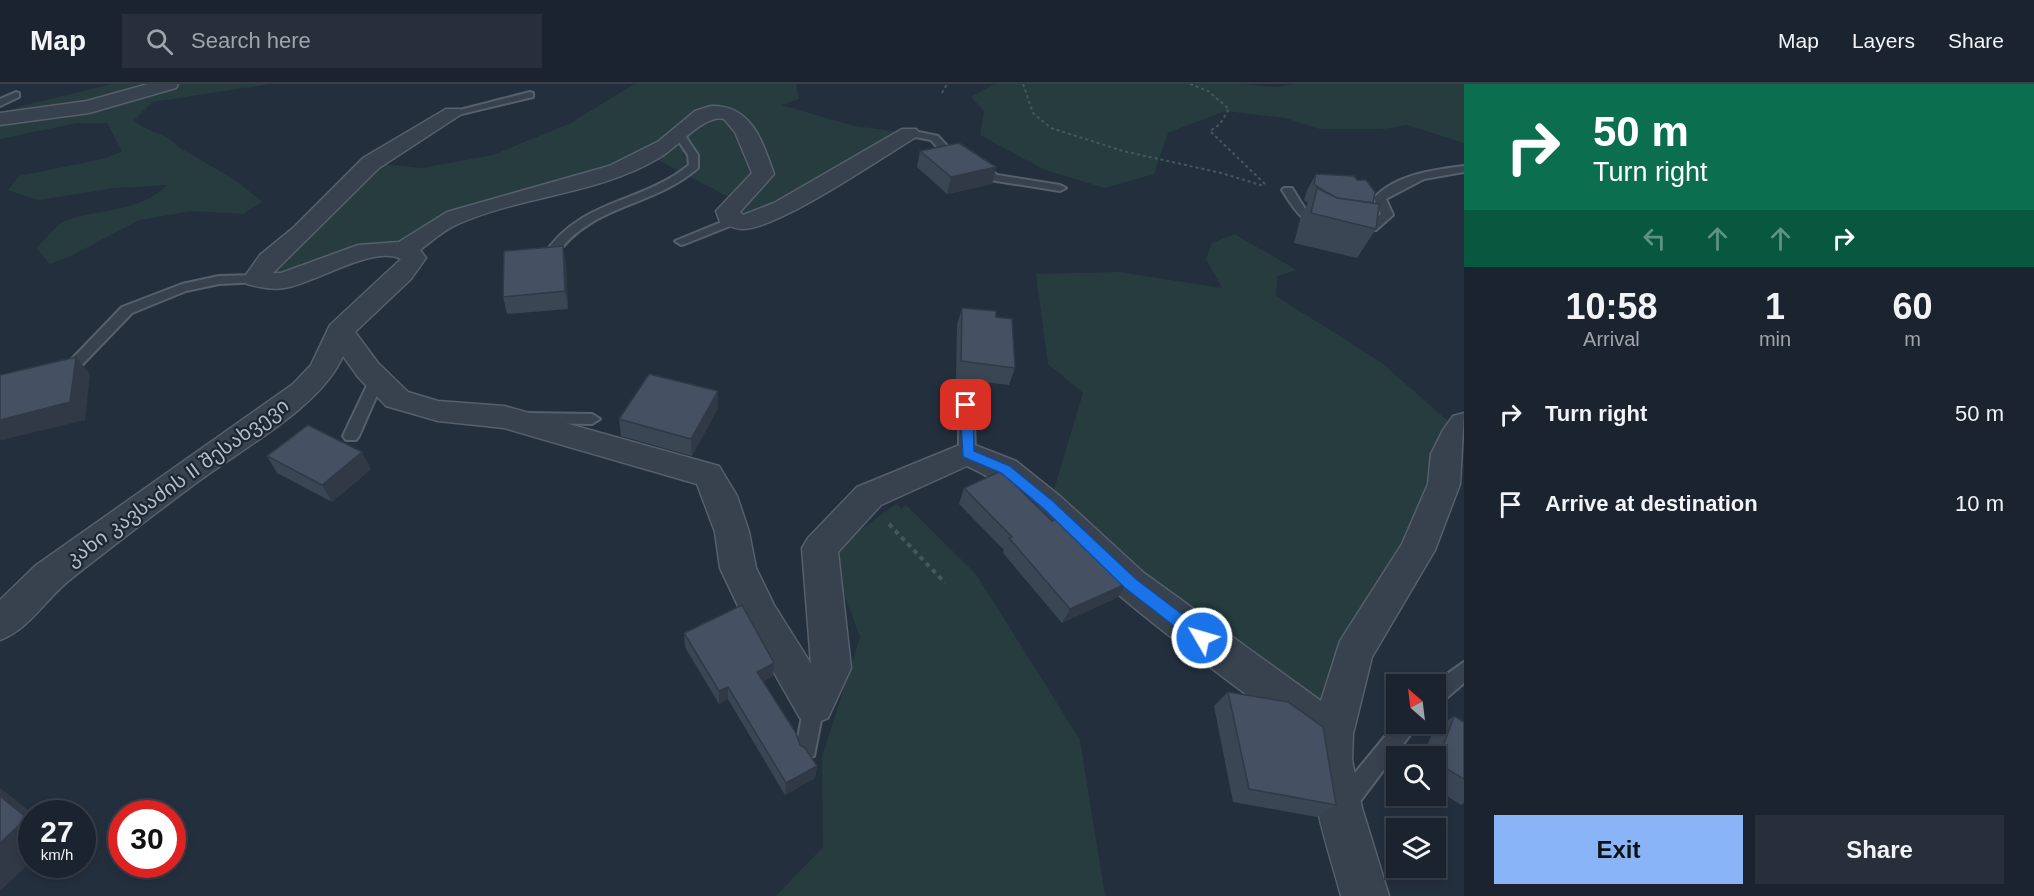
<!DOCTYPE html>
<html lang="en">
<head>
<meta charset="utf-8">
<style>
  body { margin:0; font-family:Helvetica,"Noto Sans Georgian",sans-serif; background:#282f3a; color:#f1f3f6; height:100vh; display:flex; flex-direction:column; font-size:22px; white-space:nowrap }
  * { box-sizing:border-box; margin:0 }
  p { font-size:20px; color:#a0a4aa }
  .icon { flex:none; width:33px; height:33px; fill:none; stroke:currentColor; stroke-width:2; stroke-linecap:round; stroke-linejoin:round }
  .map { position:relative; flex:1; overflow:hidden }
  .side { display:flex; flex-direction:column; background:#1b232e; width:570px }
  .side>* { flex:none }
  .top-card { background:#0b6e4f; color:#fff; overflow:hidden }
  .needle { width:39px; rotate:332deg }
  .fabs { position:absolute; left:1386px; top:590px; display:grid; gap:12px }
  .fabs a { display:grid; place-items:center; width:60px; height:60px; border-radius:0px; background:#1b232e; box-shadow:0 3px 9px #0003,0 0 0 2px #39404a; font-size:30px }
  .speed { position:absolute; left:18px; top:716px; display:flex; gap:12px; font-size:30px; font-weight:700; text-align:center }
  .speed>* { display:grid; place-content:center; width:78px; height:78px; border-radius:50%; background:#1b232e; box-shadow:0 3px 9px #0003,0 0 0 2px #39404a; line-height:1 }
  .speed small { font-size:15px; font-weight:400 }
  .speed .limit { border:9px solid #d22; background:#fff; color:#111 }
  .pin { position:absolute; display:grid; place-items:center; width:51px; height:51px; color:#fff; margin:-26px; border-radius:12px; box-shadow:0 3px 9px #0006 }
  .me { position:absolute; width:66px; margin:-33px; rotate:308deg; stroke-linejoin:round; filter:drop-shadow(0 0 4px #0008) }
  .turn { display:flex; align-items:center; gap:21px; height:126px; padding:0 30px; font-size:27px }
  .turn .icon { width:78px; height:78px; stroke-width:2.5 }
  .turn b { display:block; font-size:42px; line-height:51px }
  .lanes { display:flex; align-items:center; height:57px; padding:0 30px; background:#0003; justify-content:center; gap:30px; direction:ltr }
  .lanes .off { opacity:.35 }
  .eta { display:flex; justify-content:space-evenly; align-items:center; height:102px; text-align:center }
  .eta b { font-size:36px; font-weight:700; line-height:42px }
  .primary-button { display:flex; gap:12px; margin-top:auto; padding:12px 30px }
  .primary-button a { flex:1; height:69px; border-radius:0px; background:#8ab4f8; color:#111; font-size:24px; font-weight:700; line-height:69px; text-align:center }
  .primary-button a+a { background:#282f3a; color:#f1f3f6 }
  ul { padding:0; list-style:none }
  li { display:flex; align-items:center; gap:18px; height:90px; padding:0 30px }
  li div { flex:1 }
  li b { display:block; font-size:22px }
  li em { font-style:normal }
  header { display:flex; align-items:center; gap:36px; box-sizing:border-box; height:84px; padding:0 30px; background:#1b232e; border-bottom:2px solid #39404a }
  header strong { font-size:28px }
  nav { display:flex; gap:33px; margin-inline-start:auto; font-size:21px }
  .search { width:420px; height:54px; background:#282f3a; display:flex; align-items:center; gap:15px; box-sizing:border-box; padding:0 21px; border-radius:0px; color:#a0a4aa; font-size:22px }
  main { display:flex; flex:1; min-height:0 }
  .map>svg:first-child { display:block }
  .green { fill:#263c3f }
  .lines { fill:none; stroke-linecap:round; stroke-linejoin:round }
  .service-casing { stroke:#565f6c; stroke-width:4 }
  .minor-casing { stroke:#565f6c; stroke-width:3 }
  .path-far1 { stroke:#44595c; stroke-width:2; stroke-dasharray:3 3; stroke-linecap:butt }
  .path { stroke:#44595c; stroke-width:4; stroke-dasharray:4.5 4.5; stroke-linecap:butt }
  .service { fill:#38414e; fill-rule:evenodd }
  .minor { fill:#38414e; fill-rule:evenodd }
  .wall { fill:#3b4654 }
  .shaded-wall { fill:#303945 }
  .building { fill:#455162; stroke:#303945; stroke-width:1.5 }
  .route { fill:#1a73e8; stroke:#114b97; stroke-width:1.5 }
  .labels { text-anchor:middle; stroke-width:4.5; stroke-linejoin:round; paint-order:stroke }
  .street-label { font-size:20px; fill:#b4bcc9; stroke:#1d2633 }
</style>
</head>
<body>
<header>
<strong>Map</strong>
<div class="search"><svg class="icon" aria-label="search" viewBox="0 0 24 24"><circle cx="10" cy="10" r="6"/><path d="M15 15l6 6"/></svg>Search here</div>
<nav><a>Map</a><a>Layers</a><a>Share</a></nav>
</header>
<main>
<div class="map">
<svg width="1464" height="812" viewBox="0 0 1464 812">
  <rect width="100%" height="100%" fill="#242f3e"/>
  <g class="green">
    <path d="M112,0H270L152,18L134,36C144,46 154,47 166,53C173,57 178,64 185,67C213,83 238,96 262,118L242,130L193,127L139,136L71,172L50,180L36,164C45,156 56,140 67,136C102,124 139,129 167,101L115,104L38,116L8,106L19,92L107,74L122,67L107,39H77L0,55V30L21,22Z"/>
    <path d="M634,0H796L799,15L781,21L854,42L909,49L741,138L738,118L651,72L452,134L405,165L256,195L371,79L422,84L493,71L571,39Z"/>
    <path d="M994,0H1243L1276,3L1294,0H1464V59L1407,41L1383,45H1320L1285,34L1225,27L1168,49L1154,90L1105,104L1045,86L980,51L984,27L971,13Z"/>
    <path d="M1234,150L1297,186L1277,192L1276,212L1382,279L1458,346L1332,650L1049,422L1083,309L1048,280L1036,190L1119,188L1222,204L1206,175L1212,159Z"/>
    <path d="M897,419L901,425L906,421L976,490L1080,656L1105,812H776L823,763L822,673L860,553L831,475L832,467Z"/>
  </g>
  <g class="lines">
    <g class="service-casing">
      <g id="service">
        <path d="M16,8L19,9V13L0,22V15Z"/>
        <path d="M530,8L533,9V13L453,32L448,29Z"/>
        <path d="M909,46L938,52L950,65L966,69L997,91L1060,101L1066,104L1060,107L990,96L958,73L942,69L931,56L905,51V47Z"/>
        <path d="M676,50H684L698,71V84C649,126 592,118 553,175H545L543,172C581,114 639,121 689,81L688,71L675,52Z"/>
        <path d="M1464,82V88L1424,95L1386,115L1393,131L1376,146H1357L1351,142L1357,138L1369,139L1381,130L1374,114C1396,90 1434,86 1464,82Z"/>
        <path d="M1284,104H1292L1307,128L1327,135V141C1304,144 1293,123 1282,106Z"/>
        <path d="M736,132L740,134V138L685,160L681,161L675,157Z"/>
        <path d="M256,191L262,195L261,198L219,200L186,207L132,229L80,283L61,289L54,284L56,281L70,277L122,223L182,200L219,192Z"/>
        <path d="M377,290L384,295L359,352L356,356H346L343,352L370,295Z"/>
        <path d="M966,298L973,303L975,369L967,375L959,369V303Z"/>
        <path d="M527,329L592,330L600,335L592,340L527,339L519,334Z"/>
        <path d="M1464,578V599L1443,617L1436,619V600H1433Z"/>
        <path d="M814,612L821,614L824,621L814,672L807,675L800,672L796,665L804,621L807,614Z"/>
        <path d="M1396,639H1419L1352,728L1344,731L1336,728L1333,720L1336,712Z"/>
      </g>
    </g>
    <g class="minor-casing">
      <g id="minor">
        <path d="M148,0H178L176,4L89,29L0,41V29L87,17Z"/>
        <path d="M711,22C752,21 762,57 774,90L740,128L743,131L774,119L902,45H916L919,49L916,53C881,74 777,146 742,145C734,145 727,141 720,138L716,127L752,89L735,48L724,35C704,30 677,64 659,74C597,111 523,111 458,140C444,146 432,157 420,166L426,174L411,195L355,248L378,279L408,308L438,317L504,322L719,382L737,412L749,448L756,484L774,521L811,580L802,464L808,454L857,403L967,358L1016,377L1061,413L1144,489L1321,617L1340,557L1402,460L1428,400L1431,370L1443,346L1453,332L1464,329L1460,400L1435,466L1372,573L1353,650L1352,676L1362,724L1389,812H1341C1328,763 1308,710 1311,659C1247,610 1180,563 1119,511C1068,468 1029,409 967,382L881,421L838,468L851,584L828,634L814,640L800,634L748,543L720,484L715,448L697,400L504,344L438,337L386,322L358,293L343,272C321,323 241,365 196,399C154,430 113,462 72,494C47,513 29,546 0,556V516L35,482L293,300L311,281L330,241L401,175C374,160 314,200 284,204C273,206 258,203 247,200L243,195L260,171L293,144L363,74L446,25H460L463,29L379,84L273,189H281L358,161L399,158L447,128L609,82L659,57L695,27Z"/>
      </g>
    </g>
    <g class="path-far1">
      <path d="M1023,0L1033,29L1051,44L1123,67L1221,89L1264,102"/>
      <path d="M1190,0L1208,7L1229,25L1220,40L1210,47L1265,100"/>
      <path d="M942,9L947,0"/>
    </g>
    <path class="path" d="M889,440L945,499"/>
    <use href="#service" class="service"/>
    <use href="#minor" class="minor"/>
  </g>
  <g class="wall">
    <path d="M920,67L996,83L992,100L947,110L917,83Z"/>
    <path d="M1316,90L1373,119L1376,145L1357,174L1294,159L1301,132L1308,119L1304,116L1307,106Z"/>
    <path d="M566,179L568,225L507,230L503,213Z"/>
    <path d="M962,224L996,233L1015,284L1009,301L956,295L957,241Z"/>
    <path d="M718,307V324L692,372L621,352L619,335Z"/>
    <path d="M267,372L371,385L332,418L277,389Z"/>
    <path d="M964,404L1052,437L1128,499L1118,513L1062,539L1003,469L1004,466L959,420Z"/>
    <path d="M684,549L774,579L773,592L763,597L800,661L817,682L815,694L785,711L728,615L719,620L685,563Z"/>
    <path d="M1228,608L1336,721L1317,733L1233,718L1214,622Z"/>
    <path d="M1454,632L1464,638V719L1461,721L1436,705V672H1423L1433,647Z"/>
  </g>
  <g class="shaded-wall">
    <path d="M996,83L992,100L947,110L951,93Z"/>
    <path d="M563,162L566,179L568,225L565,207Z"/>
    <path d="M76,273L90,290L85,336L2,356L0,355V336Z"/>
    <path d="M718,307V324L692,372L691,355Z"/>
    <path d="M362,368L371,385L332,418L322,401Z"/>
    <path d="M1128,499L1118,513L1062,539L1070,525Z"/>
    <path d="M774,579L773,592L756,601L757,588Z"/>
    <path d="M728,603V615L719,620V607Z"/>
    <path d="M817,682L815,694L785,711L786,699Z"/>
    <path d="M0,704L32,729V777L0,807Z"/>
  </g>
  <g class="building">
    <path d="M959,59L996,83L951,93L920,67Z"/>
    <path d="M1316,90L1354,92L1357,96H1366L1375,108L1373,119L1337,114L1326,108L1314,100Z"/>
    <path d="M1317,104L1337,114L1379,120L1376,145L1311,129Z"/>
    <path d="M563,162L565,207L503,213L504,167Z"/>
    <path d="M962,224L996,227V233L1012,235L1015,284L961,277Z"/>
    <path d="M76,273L70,318L0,336V291Z"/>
    <path d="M649,290L718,307L691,355L619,335Z"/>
    <path d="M308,341L362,368L322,401L267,372Z"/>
    <path d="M1001,387L1052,437L1059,433L1128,499L1070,525L1009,454L1012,453L964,404Z"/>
    <path d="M742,521L774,579L757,588L796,649L800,661L805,664L817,682L786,699L728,603L719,607L684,549Z"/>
    <path d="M1228,608L1288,618L1323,643L1336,721L1249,705Z"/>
    <path d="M1454,632L1464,638V695L1437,679Z"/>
    <path d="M0,712L27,734L0,759Z"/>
  </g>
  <path class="route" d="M966,316L973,321L974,367L1010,382L1054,418L1136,495L1208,550L1210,554L1208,559H1196L1125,504L1044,425L1001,389L963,373L960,321Z"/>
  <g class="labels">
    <g class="street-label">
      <text transform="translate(177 398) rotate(-36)" y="7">კახი კავსაძის II შესახვევი</text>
    </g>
  </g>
</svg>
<div class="fabs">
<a><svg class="needle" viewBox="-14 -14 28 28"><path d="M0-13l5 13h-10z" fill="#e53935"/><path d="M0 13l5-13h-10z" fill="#a0a4aa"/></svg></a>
<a><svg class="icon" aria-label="search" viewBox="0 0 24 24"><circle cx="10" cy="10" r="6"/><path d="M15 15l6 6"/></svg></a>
<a><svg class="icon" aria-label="layers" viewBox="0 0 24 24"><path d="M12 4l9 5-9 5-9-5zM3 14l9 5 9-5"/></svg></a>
</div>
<div class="speed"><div>27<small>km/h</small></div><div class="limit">30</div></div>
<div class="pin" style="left:966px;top:321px;background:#d93025"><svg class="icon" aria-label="arrive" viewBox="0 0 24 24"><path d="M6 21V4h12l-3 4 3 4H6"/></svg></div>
<svg class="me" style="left:1202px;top:554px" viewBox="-20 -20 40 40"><circle r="17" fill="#1a73e8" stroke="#fff" stroke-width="3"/><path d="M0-11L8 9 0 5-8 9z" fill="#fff"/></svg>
</div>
<section class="side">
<div class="top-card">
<div class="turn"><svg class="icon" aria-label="right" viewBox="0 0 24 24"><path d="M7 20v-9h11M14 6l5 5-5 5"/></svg><div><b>50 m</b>Turn right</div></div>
<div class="lanes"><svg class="icon off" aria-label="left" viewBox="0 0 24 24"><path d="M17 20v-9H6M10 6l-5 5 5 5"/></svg><svg class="icon off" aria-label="ahead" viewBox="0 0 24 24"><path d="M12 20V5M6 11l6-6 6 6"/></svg><svg class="icon off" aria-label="ahead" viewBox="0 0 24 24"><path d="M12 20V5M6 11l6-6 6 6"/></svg><svg class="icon" aria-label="right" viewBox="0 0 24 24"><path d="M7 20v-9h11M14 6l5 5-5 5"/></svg></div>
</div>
<div class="eta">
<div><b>10:58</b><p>Arrival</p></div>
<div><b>1</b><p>min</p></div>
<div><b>60</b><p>m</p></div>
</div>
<ul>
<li><svg class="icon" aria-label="right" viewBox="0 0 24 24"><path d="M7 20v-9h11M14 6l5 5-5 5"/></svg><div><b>Turn right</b></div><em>50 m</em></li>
<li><svg class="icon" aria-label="arrive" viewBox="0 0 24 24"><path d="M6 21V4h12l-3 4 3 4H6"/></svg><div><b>Arrive at destination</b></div><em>10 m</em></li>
</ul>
<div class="primary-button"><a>Exit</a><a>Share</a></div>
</section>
</main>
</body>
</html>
